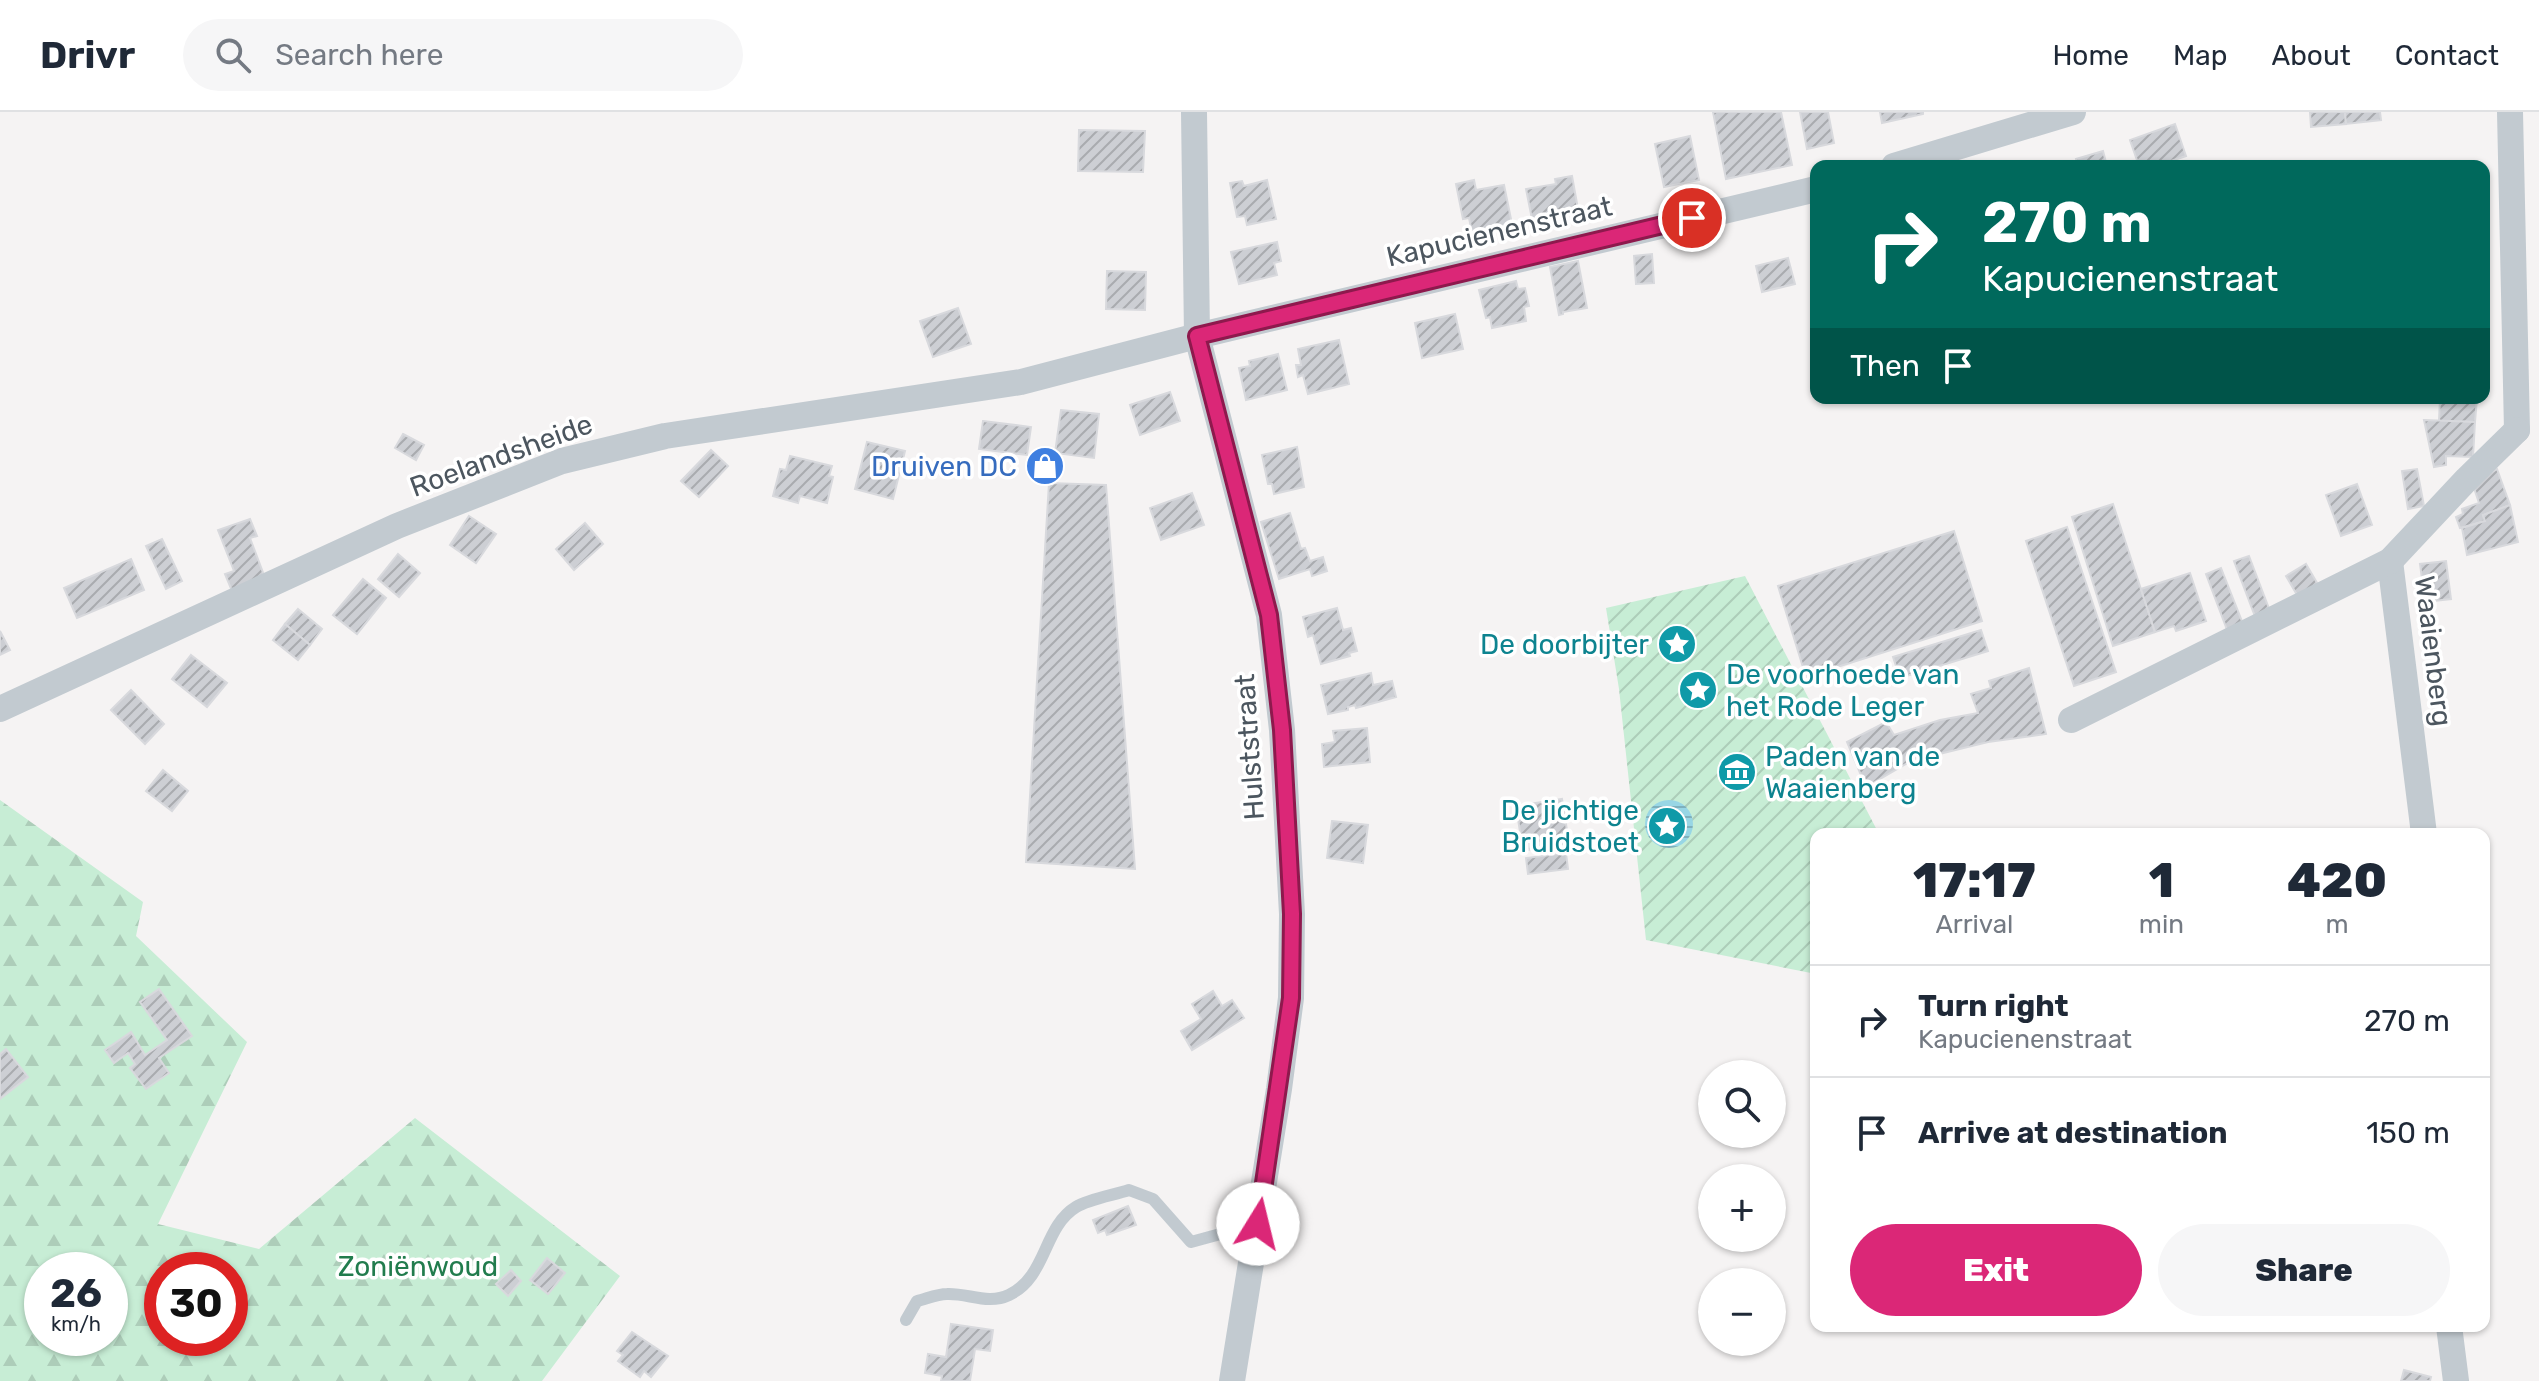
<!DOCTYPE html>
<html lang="en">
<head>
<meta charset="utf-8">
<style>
  body { margin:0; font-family:Rubik,sans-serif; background:#f6f6f7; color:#1f2937; height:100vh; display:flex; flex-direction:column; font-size:30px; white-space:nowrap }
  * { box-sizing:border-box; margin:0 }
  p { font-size:26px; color:#747a83 }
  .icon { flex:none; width:44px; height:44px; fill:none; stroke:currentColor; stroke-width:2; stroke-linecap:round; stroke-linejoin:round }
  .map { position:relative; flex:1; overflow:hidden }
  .panel { position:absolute; left:1810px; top:716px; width:680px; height:504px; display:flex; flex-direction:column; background:#fff; border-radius:16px; box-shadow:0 2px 6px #0004 }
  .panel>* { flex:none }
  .top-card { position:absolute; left:1810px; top:48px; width:680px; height:244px; border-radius:16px; box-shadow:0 2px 6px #0004; background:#00695c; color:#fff; overflow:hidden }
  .tools { position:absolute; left:1698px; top:948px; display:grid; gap:16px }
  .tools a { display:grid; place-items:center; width:88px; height:88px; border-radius:50%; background:#fff; box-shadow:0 2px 6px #0004; font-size:40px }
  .speed { position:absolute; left:24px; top:1140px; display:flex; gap:16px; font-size:40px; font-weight:700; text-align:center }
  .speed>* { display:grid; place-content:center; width:104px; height:104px; border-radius:50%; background:#fff; box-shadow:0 2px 6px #0004; line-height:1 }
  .speed small { font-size:20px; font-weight:400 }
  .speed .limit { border:12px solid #d22; background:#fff; color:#111 }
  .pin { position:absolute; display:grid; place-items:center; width:68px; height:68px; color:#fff; margin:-34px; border:4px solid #fff; border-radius:50%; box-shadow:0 2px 8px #0007 }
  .me { position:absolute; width:88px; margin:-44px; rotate:9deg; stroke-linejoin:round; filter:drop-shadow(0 0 6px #0008) }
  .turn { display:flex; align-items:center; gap:28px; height:168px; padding:0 40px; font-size:36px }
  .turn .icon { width:104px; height:104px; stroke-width:2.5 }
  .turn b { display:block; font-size:56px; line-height:68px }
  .then { display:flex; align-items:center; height:76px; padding:0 40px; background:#0003; gap:16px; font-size:30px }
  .eta { display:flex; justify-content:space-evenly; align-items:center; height:136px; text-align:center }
  .eta b { font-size:48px; font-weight:800; line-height:56px }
  .button { display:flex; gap:16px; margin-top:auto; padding:16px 40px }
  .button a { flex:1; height:92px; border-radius:48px; background:#db2777; color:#fff; font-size:32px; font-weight:800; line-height:92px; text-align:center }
  .button a+a { background:#f6f6f7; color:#1f2937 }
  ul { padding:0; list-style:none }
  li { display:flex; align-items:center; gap:24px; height:112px; padding:0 40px; border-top:2px solid #e0e1e3 }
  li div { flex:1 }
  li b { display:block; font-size:30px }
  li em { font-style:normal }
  header { display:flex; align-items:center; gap:48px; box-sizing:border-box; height:112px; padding:0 40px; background:#fff; border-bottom:2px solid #e0e1e3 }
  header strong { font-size:38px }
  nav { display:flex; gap:44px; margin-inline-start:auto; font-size:28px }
  .search { width:560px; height:72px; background:#f6f6f7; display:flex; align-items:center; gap:20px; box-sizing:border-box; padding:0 28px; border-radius:44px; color:#747a83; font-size:30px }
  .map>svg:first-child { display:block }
  .forest { fill:url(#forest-firs); fill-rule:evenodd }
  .garden { fill:url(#garden-furrows) }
  .water { fill:url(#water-rules) }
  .building { fill:url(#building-hatch); stroke:#d8d9dd; stroke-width:2 }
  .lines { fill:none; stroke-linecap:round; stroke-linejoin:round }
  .service { stroke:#c2cad0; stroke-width:12 }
  .minor { stroke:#c2cad0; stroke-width:26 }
  .route-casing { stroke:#8e194d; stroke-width:20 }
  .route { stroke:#db2777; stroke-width:14 }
  .labels { text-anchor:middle; stroke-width:7; stroke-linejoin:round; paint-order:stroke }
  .street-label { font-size:28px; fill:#4c565f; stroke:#fff }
  .shop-label { font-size:28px; fill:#366cbe; stroke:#fff; text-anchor:end }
  .culture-label { font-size:28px; fill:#0d838f; stroke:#fff; text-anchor:end }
  .park-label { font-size:28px; fill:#217c4d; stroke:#fff }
</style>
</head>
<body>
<header>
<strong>Drivr</strong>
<div class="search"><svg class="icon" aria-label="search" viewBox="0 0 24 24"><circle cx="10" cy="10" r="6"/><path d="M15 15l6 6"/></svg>Search here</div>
<nav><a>Home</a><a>Map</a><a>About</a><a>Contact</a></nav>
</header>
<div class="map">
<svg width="2539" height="1269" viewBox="0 0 2539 1269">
  <defs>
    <pattern id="forest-firs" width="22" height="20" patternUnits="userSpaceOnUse" patternTransform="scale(2)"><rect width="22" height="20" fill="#c7edd5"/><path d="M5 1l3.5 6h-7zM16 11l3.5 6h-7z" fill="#adcdb9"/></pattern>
    <pattern id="garden-furrows" width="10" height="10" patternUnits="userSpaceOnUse" patternTransform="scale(2)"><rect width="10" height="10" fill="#c7edd5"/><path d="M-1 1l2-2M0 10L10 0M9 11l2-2" fill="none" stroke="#adcdb9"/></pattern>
    <pattern id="water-rules" width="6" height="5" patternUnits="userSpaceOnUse" patternTransform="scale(2)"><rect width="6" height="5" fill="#98d6e5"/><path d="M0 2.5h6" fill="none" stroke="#7eb0bd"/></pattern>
    <pattern id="building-hatch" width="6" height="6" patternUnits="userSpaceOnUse" patternTransform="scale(2)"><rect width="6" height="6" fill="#cdcfd4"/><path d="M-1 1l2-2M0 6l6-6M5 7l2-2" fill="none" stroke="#a9abaf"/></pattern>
  </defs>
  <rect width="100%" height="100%" fill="#f5f3f3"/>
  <path class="forest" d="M0,688L143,790L136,824L247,930L158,1112L259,1137L415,1006L620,1164L542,1269H0ZM42,1158H110V1226H42ZM162,1158H230V1226H162Z"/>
  <path class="garden" d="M1745,464L1879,722H1816V862L1646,828L1619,577L1606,496Z"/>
  <circle class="water" cx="1669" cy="712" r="24"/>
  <g class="building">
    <path d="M1713,0H1781L1792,53L1726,67Z"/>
    <path d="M1800,0H1828L1834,31L1807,37Z"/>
    <path d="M1880,0H1923V2L1882,11Z"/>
    <path d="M2310,0H2345L2346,12L2311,15Z"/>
    <path d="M2345,0H2380L2381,8L2346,12Z"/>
    <path d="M2175,12L2186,44L2156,54H2139L2130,28Z"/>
    <path d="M1079,18L1145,19L1143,60L1078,59Z"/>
    <path d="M1690,24L1699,68L1664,75L1655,32Z"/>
    <path d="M2103,39L2107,54H2078L2076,47Z"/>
    <path d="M1572,64L1578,97L1549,101L1550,104L1532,107L1526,77L1556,72L1555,67Z"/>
    <path d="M1267,68L1276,107L1247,113L1245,104L1237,105L1230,71L1242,69L1244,74Z"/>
    <path d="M1474,68L1476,78L1504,73L1512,112L1472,120L1469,106L1463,107L1456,72Z"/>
    <path d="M1277,130L1281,149L1274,151L1277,163L1239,172L1231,140Z"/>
    <path d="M1652,142L1654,171L1636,172L1634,144Z"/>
    <path d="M1788,146L1795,172L1762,180L1756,154Z"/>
    <path d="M1578,149L1587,196L1563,200V202L1559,203L1550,155Z"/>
    <path d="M1107,159L1146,160L1145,198L1106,197Z"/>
    <path d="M1516,169L1518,177L1525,176L1529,194L1524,195L1526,209L1492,216L1490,205L1486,206L1479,178Z"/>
    <path d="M958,196L971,232L933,245L920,209Z"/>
    <path d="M1455,202L1463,237L1422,246L1415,211Z"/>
    <path d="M1339,228L1349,272L1308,282L1303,263L1298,265L1296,253H1301L1298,237Z"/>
    <path d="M1278,242L1287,278L1246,288L1239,256L1250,254L1249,249Z"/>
    <path d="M1170,280L1180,309L1140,323L1130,293Z"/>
    <path d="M2440,286H2477L2475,310L2439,309Z"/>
    <path d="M1061,298L1099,302L1094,346L1055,341Z"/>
    <path d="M2424,308L2475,310L2473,345L2446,344V353L2434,355Z"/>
    <path d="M983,309L1031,315L1027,343L979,337Z"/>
    <path d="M403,322L424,333L416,348L395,336Z"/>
    <path d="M867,330L905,339L893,387L855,377Z"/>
    <path d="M1297,335L1304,375L1274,382L1272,372H1268L1262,343Z"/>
    <path d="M711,338L728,354L699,385L681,369Z"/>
    <path d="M790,344L832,354L829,364L833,365L827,391L800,384L798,391L773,384L780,357L786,358Z"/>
    <path d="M2417,357L2424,394L2408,397L2402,359Z"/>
    <path d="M2497,357L2510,393L2483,403L2485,409L2460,416L2456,405L2463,402L2462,397L2479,391L2472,370Z"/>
    <path d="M1049,371L1106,373L1135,757L1026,750Z"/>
    <path d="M2357,372L2372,413L2341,424L2326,383Z"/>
    <path d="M1192,381L1204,413L1161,428L1150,396Z"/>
    <path d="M2113,392L2155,520L2113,534L2072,405Z"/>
    <path d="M2510,393L2518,430L2467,443L2462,416L2485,409L2483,403Z"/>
    <path d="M1290,401L1301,437L1305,436L1310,449L1323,445L1327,459L1312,464L1310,457L1279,467L1261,410Z"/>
    <path d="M469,404L496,422L476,451L450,433Z"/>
    <path d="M250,407L257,424L250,426L265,466L232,479L225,462L234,459L218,418Z"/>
    <path d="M585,411L603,432L574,458L556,437Z"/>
    <path d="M2067,415L2116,560L2074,574L2026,429Z"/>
    <path d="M1954,419L1982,509L1806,565L1778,474Z"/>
    <path d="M162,427L182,469L166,477L146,434Z"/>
    <path d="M398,442L420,461L399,485L378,467Z"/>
    <path d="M2249,444L2271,502L2256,507L2234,449Z"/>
    <path d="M131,447L144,478L77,506L64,476Z"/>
    <path d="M2446,449L2451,487L2425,490L2420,452Z"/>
    <path d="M2306,452L2320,476L2300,488L2286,464Z"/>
    <path d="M2221,456L2245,517L2229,523L2206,462Z"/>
    <path d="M2190,461L2206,509L2176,519L2174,514L2155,520L2141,477Z"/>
    <path d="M363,467L386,486L357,522L333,503Z"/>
    <path d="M1337,496L1343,518L1351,516L1357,539L1349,541L1350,544L1321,552L1313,523L1308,525L1303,505Z"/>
    <path d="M298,497L322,517L310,533L285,512Z"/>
    <path d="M285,512L310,533L298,548L273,528Z"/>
    <path d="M1981,518L1988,539L1900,566L1893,545Z"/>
    <path d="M0,519L10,538L0,543Z"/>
    <path d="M191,543L227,571L207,595L172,567Z"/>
    <path d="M2029,556L2046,622L1988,630L1911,649L1866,675L1847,630L1886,610L1894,623L1940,608L1978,601L1971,582L1991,576L1989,569Z"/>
    <path d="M1371,561L1373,573L1392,569L1396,585L1356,596L1355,593L1348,595V598L1328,602L1321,573Z"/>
    <path d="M131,578L164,612L145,632L111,598Z"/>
    <path d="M1367,616L1370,650L1324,655L1322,632L1335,630L1333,619Z"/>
    <path d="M163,658L188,679L172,699L146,679Z"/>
    <path d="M1562,687L1569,731L1523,739L1516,694Z"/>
    <path d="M1332,709L1368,713L1363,751L1327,746Z"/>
    <path d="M1566,741L1568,757L1528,762L1526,746Z"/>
    <path d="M159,877L192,924L159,946L169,961L146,977L130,956L135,952L128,941L114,951L105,938L131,920L145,943L167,928L140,890Z"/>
    <path d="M1213,879L1222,894L1232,888L1244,906L1192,938L1181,919L1201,907L1192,892Z"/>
    <path d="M6,937L28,965L0,987V942Z"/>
    <path d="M1128,1094L1136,1113L1107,1123L1105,1118L1098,1121L1093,1108Z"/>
    <path d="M547,1146L565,1161L548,1182L530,1168Z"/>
    <path d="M511,1158L521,1169L508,1184L496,1172Z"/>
    <path d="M951,1212L993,1218L990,1239L975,1237L970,1269H941L942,1264L925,1261L928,1242L946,1245Z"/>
    <path d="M632,1220L668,1244L651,1265L644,1259L640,1265L618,1249L623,1243L617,1239Z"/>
    <path d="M2404,1258L2431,1265L2430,1269H2401Z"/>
  </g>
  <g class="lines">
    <path class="service" d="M906,1208L917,1189C926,1187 937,1182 947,1182C968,1181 988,1193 1009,1183C1047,1165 1043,1115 1076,1095C1089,1087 1114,1083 1129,1078L1153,1087L1191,1130L1257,1112"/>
    <g class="minor">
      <path d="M1194,0L1197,224L1269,503L1282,618L1292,802L1291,886L1279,977L1232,1269"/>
      <path d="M2510,0L2517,318"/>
      <path d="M1894,54L2073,0"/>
      <path d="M2390,449L2424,722"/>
      <path d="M0,597L397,414L562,349L665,324L1021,270L1197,224L1816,77"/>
      <path d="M2071,608L2390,449L2467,367L2517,318"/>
      <path d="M2449,1214L2456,1269"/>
    </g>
  </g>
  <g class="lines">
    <g class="route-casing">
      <path id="route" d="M1258,1112L1291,886L1292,802L1282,618L1269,503L1197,224L1692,106"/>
    </g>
    <use href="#route" class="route"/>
  </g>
  <defs>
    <g id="shop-disc" transform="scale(2)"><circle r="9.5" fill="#3f7fe0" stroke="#fff"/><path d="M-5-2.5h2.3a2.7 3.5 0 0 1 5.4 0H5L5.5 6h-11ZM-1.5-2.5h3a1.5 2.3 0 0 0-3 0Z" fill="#fff"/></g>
    <g id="sight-disc" transform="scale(2)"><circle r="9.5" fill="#0f9aa8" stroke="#fff"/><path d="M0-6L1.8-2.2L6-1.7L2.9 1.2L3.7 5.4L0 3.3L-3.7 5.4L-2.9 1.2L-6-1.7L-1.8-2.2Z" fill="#fff"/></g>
    <g id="museum-disc" transform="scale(2)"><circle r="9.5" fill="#0f9aa8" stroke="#fff"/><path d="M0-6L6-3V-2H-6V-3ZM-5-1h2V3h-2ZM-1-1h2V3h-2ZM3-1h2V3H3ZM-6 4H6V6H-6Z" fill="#fff"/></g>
  </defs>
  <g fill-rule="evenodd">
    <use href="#shop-disc" x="1045" y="354"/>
    <use href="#sight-disc" x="1677" y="532"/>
    <use href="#sight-disc" x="1698" y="578"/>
    <use href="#museum-disc" x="1737" y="660"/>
    <use href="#sight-disc" x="1667" y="714"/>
  </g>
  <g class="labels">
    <g class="street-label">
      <text transform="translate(1499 119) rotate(-13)" y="10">Kapucienenstraat</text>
      <text transform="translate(501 343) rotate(-20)" y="10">Roelandsheide</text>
      <text transform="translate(2434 539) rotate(83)" y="10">Waaienberg</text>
      <text transform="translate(1249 635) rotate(-94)" y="10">Hulststraat</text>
    </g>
    <g class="shop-label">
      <text x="1017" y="364">Druiven DC</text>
    </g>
    <g class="culture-label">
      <text x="1649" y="542">De doorbijter</text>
      <text x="1726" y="572" text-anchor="start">De voorhoede van<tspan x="1726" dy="32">het Rode Leger</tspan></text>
      <text x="1765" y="654" text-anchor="start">Paden van de<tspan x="1765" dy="32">Waaienberg</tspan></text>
      <text x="1639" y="708">De jichtige<tspan x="1639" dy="32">Bruidstoet</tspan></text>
    </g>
    <g class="park-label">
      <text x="418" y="1164">Zoniënwoud</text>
    </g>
  </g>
</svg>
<div class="tools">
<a><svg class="icon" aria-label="search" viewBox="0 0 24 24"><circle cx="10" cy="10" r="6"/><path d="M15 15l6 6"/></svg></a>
<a>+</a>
<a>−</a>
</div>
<div class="speed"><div>26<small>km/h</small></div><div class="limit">30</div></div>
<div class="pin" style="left:1692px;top:106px;background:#d93025"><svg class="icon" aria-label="arrive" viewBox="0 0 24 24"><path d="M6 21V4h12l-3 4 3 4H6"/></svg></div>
<svg class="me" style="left:1258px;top:1112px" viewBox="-20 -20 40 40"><circle r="19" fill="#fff"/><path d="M0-13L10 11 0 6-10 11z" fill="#db2777"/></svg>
<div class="top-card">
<div class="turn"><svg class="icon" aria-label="right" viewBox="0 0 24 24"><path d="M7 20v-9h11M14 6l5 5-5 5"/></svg><div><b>270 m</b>Kapucienenstraat</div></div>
<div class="then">Then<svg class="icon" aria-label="arrive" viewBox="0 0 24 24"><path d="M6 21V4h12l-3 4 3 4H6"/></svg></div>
</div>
<section class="panel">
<div class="eta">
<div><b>17:17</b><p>Arrival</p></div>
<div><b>1</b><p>min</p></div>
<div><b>420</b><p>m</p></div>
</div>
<ul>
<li><svg class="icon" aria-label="right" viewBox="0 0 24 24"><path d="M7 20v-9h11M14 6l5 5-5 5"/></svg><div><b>Turn right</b><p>Kapucienenstraat</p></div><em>270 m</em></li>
<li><svg class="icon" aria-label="arrive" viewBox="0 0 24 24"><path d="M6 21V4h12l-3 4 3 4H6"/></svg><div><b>Arrive at destination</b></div><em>150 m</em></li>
</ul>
<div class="button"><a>Exit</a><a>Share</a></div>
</section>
</div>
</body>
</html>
